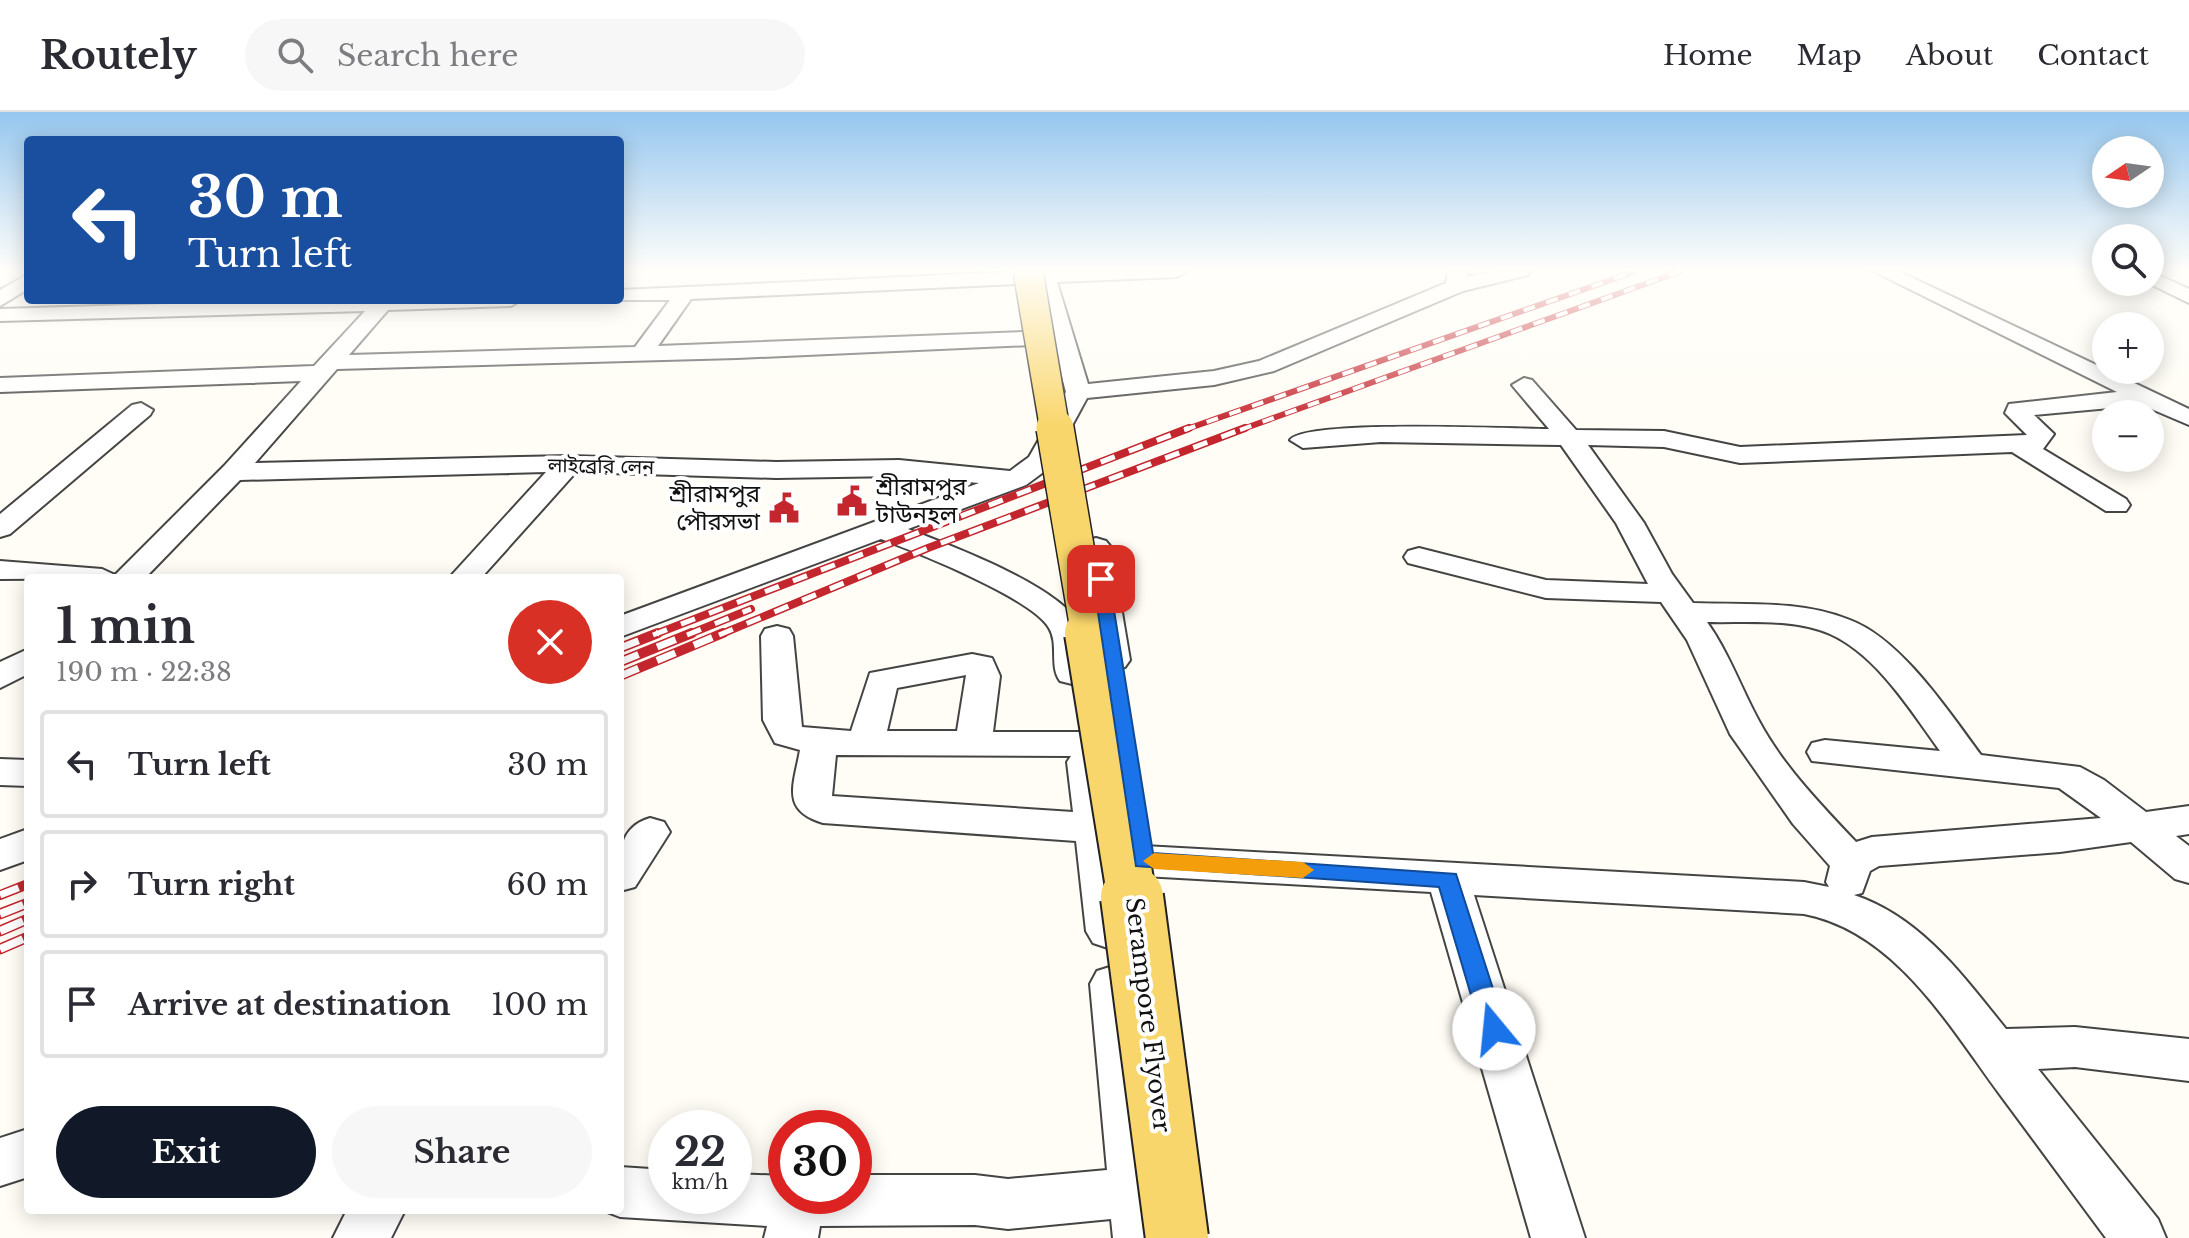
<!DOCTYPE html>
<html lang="en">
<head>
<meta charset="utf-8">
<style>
  body { margin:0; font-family:"Libre Baskerville","Noto Sans Bengali",serif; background:#f7f7f7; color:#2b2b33; height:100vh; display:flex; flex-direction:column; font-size:30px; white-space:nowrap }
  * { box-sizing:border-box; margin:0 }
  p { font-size:26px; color:#7c7c81 }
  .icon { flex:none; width:44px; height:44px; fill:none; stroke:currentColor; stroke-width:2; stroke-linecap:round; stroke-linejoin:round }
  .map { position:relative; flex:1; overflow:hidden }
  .panel { position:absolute; left:24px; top:462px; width:600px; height:640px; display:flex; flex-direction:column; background:#fff; border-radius:8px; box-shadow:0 4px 20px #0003 }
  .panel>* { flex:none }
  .top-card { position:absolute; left:24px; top:24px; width:600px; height:168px; border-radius:8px; box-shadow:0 4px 20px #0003; background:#1a4fa0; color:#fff; overflow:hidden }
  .needle { width:52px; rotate:257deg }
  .controls { position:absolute; left:2092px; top:24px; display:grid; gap:16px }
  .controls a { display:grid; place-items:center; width:72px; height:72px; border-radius:50%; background:#fff; box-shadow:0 4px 20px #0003; font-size:40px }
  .speed { position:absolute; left:648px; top:998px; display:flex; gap:16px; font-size:40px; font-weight:700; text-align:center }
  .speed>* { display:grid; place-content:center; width:104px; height:104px; border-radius:50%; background:#fff; box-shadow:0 4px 20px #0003; line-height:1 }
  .speed small { font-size:20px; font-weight:400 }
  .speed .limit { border:12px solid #d22; background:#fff; color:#111 }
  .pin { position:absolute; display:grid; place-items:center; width:68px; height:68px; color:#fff; margin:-34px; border-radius:16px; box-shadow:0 4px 12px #0006 }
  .me { position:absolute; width:88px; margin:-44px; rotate:343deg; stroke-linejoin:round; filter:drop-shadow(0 0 6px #0008) }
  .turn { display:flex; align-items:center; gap:28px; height:168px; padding:0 32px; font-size:36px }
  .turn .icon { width:104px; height:104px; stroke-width:2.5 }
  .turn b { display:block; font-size:56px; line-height:68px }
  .round { display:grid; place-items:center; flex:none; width:84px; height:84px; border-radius:42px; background:#f7f7f7 }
  .summary { display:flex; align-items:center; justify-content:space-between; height:136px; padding:0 32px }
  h1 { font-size:48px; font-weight:800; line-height:60px }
  .button { display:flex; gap:16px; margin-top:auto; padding:16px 32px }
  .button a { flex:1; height:92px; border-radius:48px; background:#111827; color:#fff; font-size:32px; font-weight:800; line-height:92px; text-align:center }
  .button a+a { background:#f7f7f7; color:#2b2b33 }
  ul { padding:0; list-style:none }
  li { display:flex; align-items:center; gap:24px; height:108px; margin:0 16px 12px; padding:0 16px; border:4px solid #e1e1e2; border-radius:8px }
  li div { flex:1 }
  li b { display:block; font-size:30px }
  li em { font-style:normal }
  header { display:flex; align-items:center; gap:48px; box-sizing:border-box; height:112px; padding:0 40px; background:#fff; border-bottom:2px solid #e1e1e2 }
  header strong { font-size:38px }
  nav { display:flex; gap:44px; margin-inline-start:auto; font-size:28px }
  .search { width:560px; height:72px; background:#f7f7f7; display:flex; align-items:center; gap:20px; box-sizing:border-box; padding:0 28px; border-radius:44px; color:#7c7c81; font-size:30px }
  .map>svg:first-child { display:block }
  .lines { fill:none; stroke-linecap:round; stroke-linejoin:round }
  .minor-casing { stroke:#444; stroke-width:4 }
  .minor { fill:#fff; fill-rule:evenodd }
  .rail-far3-casing { stroke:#c4262e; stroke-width:6 }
  .rail-far2-casing { stroke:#c4262e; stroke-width:8 }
  .rail-far1-casing { stroke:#c4262e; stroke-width:10 }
  .rail-casing { stroke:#c4262e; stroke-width:11 }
  .rail-far3 { stroke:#fff; stroke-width:4; stroke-dasharray:12; stroke-linecap:butt }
  .rail-far2 { stroke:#fff; stroke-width:5; stroke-dasharray:15; stroke-linecap:butt }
  .rail-far1 { stroke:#fff; stroke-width:7; stroke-dasharray:20; stroke-linecap:butt }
  .rail { stroke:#fff; stroke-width:8; stroke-dasharray:25; stroke-linecap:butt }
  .major-bridge-far3-casing { stroke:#222; stroke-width:32; stroke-linecap:butt }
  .major-bridge-far2-casing { stroke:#222; stroke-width:40; stroke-linecap:butt }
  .major-bridge-far1-casing { stroke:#222; stroke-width:52; stroke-linecap:butt }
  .major-bridge-casing { stroke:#222; stroke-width:66; stroke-linecap:butt }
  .major-bridge-far3 { stroke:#f9d66b; stroke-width:29 }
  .major-bridge-far2 { stroke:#f9d66b; stroke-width:37 }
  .major-bridge-far1 { stroke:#f9d66b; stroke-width:48 }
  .major-bridge { stroke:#f9d66b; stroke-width:62 }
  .route { fill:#1a73e8; stroke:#114b97; stroke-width:2 }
  .slow { fill:#f59e0b }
  .labels { text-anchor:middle; stroke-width:8; stroke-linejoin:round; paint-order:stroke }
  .far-street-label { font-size:20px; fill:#111; stroke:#fff }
  .poi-label { font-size:24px; fill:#111; stroke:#fff; text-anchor:start }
  .street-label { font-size:24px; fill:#111; stroke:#fff }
</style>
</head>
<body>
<header>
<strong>Routely</strong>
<div class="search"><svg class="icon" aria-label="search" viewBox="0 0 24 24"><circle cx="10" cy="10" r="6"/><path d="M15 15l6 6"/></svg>Search here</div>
<nav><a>Home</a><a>Map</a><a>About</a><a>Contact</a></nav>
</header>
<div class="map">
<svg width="2189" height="1126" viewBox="0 0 2189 1126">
  <rect width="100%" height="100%" fill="#fffdf5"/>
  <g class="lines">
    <g class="minor-casing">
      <g id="minor">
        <path d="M1034,159H1187L1177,165L1057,170L1088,272L1214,259L1259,249L1446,171L1448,159H1468L1467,165L1496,159H1531L1528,163L1463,179L1274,259L1214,273L1087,286L1049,356L1026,373L908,417C951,434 1058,473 1080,513C1088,527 1087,546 1089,562L1084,569L1072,572L1060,569C1049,554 1059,532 1049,516C1032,486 916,440 881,427L620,525V504L979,371L899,364L776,366L576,360L481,466H449L546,360L240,368L145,466L0,467V449L102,457L115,463L224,354L301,269L0,280V266L314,254L365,199L0,209V197L298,188H521L511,194L388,198L349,243L635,235L670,188H613H620V178ZM1037,171L1050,219L658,234L691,187ZM1053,232L1066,280L1029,345L1010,359L899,348L776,350L569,344L255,351L337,257L737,246Z"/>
        <path d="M1873,159H1898L2189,297V313L2142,293L2034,303L2054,322L2043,337L2126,387L2130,393L2126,399H2106L2012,340L1740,351L1664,335L1588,333L1644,411L1672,462L1693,491C1745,493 1800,488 1850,508C1901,527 1949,600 1981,643L2080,655L2104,668L2146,700L2189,694V722L2176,724L2189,734V771L2175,767L2131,730L2060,740L1879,754L1870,759L1862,781L1854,783C1921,805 1964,865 2006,917L2075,915L2189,927V969L2075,955L2038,957L2158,1107L2166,1126H2106C2071,1079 2036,1031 2001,984C1949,914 1896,820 1804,802L1474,783L1585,1126H1531L1431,780L1144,764L1130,760L1124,749L1130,738L1144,734L1804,770L1829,775L1826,770L1830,754L1793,712L1730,622L1687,528L1661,490L1546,486L1408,451L1404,445L1408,439L1419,436L1546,468L1648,472L1616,411L1561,333L1381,330L1303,336L1290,328C1305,307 1513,317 1549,317L1512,273L1524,266L1532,268L1576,318L1664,319L1740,335L2027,323L2005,301L2009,292L2117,280ZM1707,510C1746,511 1794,506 1830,522C1877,543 1911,599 1940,639L1825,628L1812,631L1807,640L1812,649L2059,676L2101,706L1872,725L1856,730C1822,694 1783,654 1759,609C1741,576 1729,541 1707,510Z"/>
        <path d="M2150,159L2189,177V191L2146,170H2150Z"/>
        <path d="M28,162V177L0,194V178Z"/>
        <path d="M141,291L153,298L150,303L10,422L0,425V402L132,293Z"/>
        <path d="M1096,426L1106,429L1111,435L1130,548L1125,555L1113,558L1101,555L1096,548L1081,435L1086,429Z"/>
        <path d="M777,514L789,517L793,524L802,615L851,619L870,561L972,542L992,546L1000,564L993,620H1083L1096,623L1101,632L1096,640L1105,650L1130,819L1123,831L1108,836L1093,831L1086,819L1076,729L823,711C780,698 794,673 800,638L775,631L763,608L761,524L765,517ZM966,563L957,619H887L897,576ZM836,643L1071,644L1067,650L1073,700L832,684Z"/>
        <path d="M28,537V562L0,576V550Z"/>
        <path d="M0,647L28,648V674L0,673Z"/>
        <path d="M650,706L664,710L670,720L635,775L620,779C620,749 615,716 650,706Z"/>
        <path d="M28,717V748L0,758V727Z"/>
        <path d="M1113,854L1129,859L1136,872L1167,1126H1113L1111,1107L1008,1117L975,1113L820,1114L818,1126H764L767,1114L620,1105L602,1098H620V1055L666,1058V1084H734V1062L786,1064V1084H854V1063H975L1008,1067L1107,1058L1090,872L1097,859Z"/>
        <path d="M28,1017V1065L0,1074V1026Z"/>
        <path d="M347,1098H405L391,1126H333Z"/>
      </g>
    </g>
    <use href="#minor" class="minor"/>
    <g class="rail-far3-casing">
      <g id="rail-far3">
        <path d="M1184,318L1636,159"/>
        <path d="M1240,318L1681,159"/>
      </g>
    </g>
    <g class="rail-far2-casing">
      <g id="rail-far2">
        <path d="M653,523L1189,316"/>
        <path d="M687,523L751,497"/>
        <path d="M719,523L928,436L1245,316"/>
      </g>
    </g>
    <g class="rail-far1-casing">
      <g id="rail-far1">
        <path d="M620,536L658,521"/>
        <path d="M620,550L692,521"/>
        <path d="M620,564L723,521"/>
        <path d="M0,783L28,772"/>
      </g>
    </g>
    <g class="rail-casing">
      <g id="rail">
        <path d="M0,802L28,791"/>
        <path d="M0,819L28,807"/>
        <path d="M0,837L28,825"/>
      </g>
    </g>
    <use href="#rail-far3" class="rail-far3"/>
    <use href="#rail-far2" class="rail-far2"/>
    <use href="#rail-far1" class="rail-far1"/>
    <use href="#rail" class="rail"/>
    <g class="major-bridge-far3-casing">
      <path id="major-bridge-far3" d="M1028,159L1055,318"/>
    </g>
    <g class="major-bridge-far2-casing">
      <path id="major-bridge-far2" d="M1055,316L1090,523"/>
    </g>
    <g class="major-bridge-far1-casing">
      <path id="major-bridge-far1" d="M1089,521L1132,787"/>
    </g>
    <g class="major-bridge-casing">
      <path id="major-bridge" d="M1132,785L1177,1126"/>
    </g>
    <use href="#major-bridge-far3" class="major-bridge-far3"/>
    <use href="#major-bridge-far2" class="major-bridge-far2"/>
    <use href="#major-bridge-far1" class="major-bridge-far1"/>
    <use href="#major-bridge" class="major-bridge"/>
  </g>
  <linearGradient id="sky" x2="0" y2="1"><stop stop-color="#95c6ee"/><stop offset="0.5" stop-color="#fffefa"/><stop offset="1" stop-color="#fffefa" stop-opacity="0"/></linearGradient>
  <rect width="2189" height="316" fill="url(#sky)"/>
  <path class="route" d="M1101,462L1109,467L1153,741L1456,762L1506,917L1502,924L1494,927L1485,924L1481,917L1439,775L1136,754L1093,467Z"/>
  <path class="slow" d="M1154,741L1303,750L1314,758L1303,766L1154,757L1143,749Z"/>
  <defs>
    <g id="civic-bare" transform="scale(2.4)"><path d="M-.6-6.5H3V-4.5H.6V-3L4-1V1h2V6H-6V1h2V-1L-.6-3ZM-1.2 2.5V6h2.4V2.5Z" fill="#c4262e" stroke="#fff" stroke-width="2.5" paint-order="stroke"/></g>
  </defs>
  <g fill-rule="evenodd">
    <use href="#civic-bare" x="852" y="389"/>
    <use href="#civic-bare" x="784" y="396"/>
  </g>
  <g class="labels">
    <g class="far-street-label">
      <text transform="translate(601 354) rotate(1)" y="7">লাইব্রেরি লেন</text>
    </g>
    <g class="poi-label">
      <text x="876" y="383">শ্রীরামপুর<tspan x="876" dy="28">টাউনহল</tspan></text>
      <text x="760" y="390" text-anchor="end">শ্রীরামপুর<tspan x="760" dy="28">পৌরসভা</tspan></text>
    </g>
    <g class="street-label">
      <text transform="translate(1148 903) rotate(83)" y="8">Serampore Flyover</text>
    </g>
  </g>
</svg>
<div class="controls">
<a><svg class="needle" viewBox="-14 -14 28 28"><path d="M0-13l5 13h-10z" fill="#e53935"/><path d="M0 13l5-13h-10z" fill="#7c7c81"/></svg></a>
<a><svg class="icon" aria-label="search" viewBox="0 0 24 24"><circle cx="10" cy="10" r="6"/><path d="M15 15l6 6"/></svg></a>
<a>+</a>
<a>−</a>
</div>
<div class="speed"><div>22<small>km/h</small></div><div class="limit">30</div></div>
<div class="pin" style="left:1101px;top:467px;background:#d93025"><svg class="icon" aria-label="arrive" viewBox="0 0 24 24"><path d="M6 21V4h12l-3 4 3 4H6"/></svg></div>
<svg class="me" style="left:1494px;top:917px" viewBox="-20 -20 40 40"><circle r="19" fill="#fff"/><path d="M0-13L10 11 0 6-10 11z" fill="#1a73e8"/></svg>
<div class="top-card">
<div class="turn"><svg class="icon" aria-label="left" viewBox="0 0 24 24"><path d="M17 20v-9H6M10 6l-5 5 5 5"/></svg><div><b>30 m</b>Turn left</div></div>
</div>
<section class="panel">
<div class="summary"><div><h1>1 min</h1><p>190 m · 22:38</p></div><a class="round" style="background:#d93025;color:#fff"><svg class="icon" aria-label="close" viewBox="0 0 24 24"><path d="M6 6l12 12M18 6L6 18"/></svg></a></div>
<ul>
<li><svg class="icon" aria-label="left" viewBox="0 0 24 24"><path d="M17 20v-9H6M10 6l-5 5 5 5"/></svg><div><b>Turn left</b></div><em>30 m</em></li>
<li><svg class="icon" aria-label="right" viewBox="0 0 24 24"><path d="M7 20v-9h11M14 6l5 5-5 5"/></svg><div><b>Turn right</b></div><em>60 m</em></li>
<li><svg class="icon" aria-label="arrive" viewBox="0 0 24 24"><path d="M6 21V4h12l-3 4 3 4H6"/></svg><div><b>Arrive at destination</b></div><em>100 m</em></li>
</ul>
<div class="button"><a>Exit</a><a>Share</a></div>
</section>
</div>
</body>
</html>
